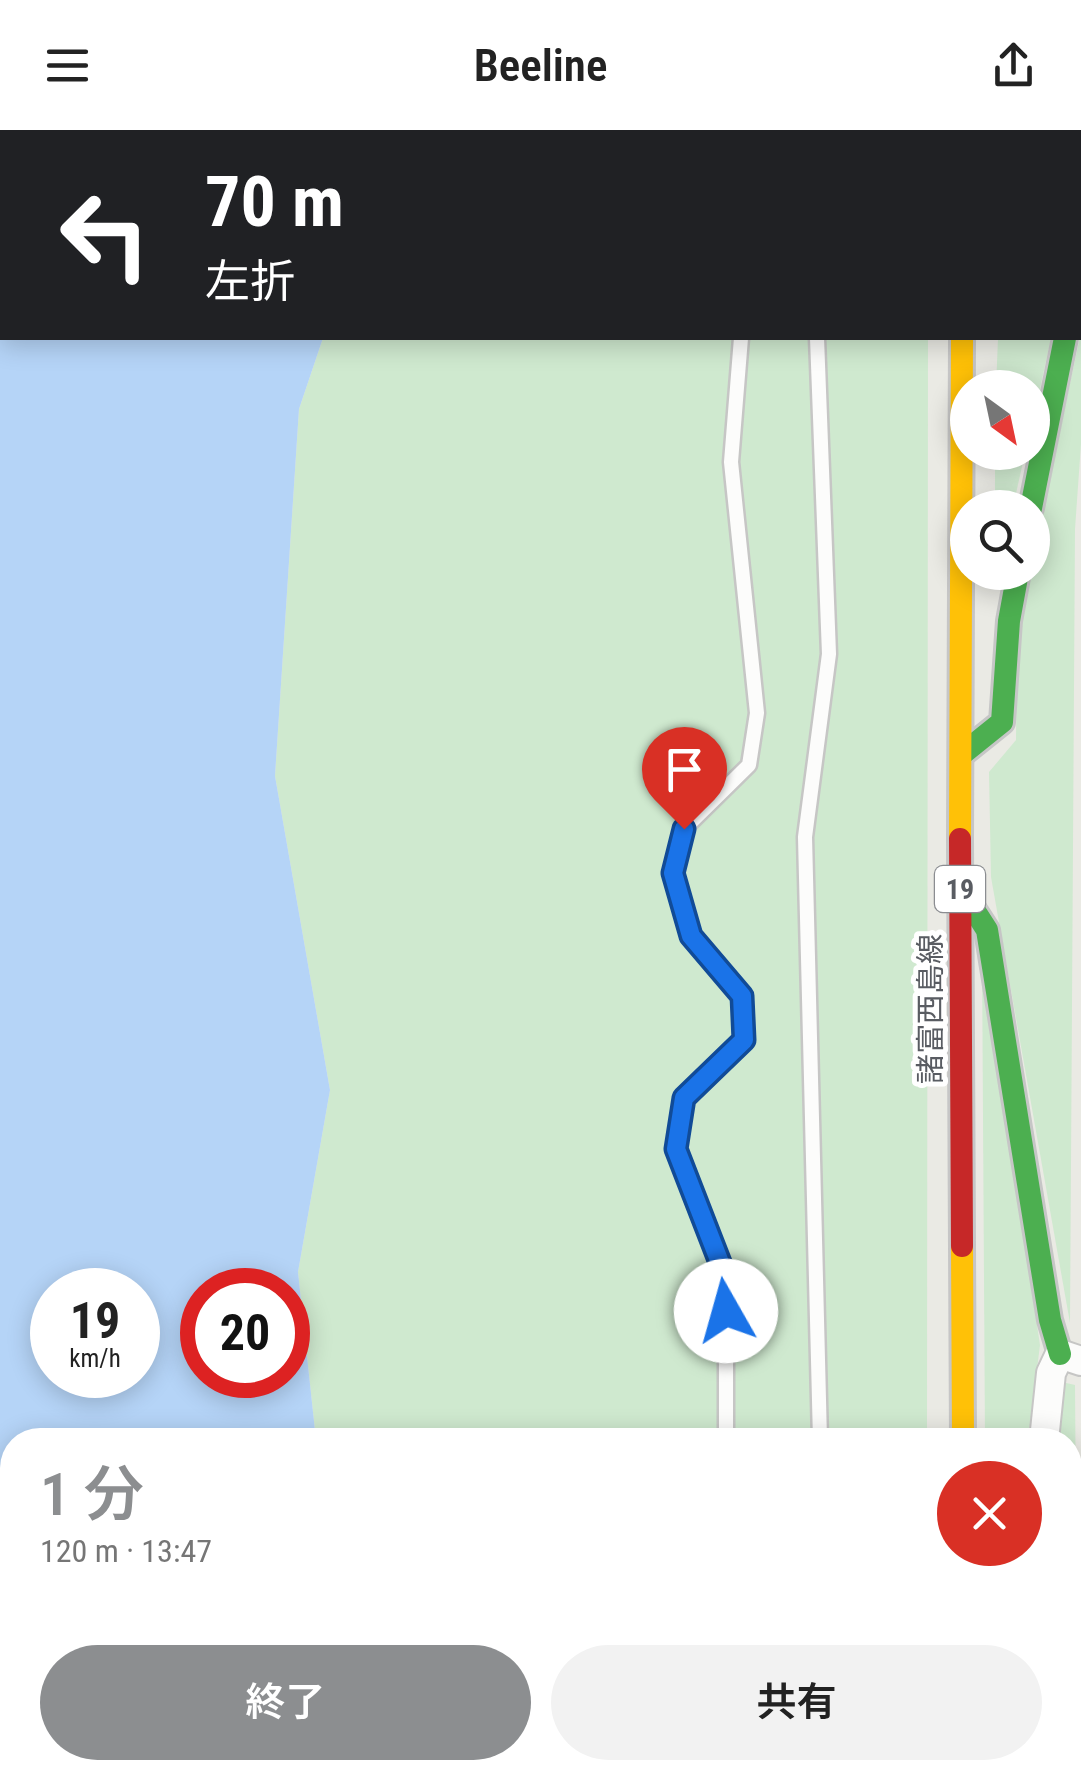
<!DOCTYPE html>
<html lang="ja">
<head>
<meta charset="utf-8">
<style>
  body { margin:0; font-family:"Roboto Condensed","Noto Sans JP",sans-serif; background:#f2f2f2; color:#222; height:100vh; display:flex; flex-direction:column; font-size:38px; white-space:nowrap }
  * { box-sizing:border-box; margin:0 }
  p { font-size:32px; color:#767676 }
  .icon { flex:none; width:55px; height:55px; fill:none; stroke:currentColor; stroke-width:2; stroke-linecap:round; stroke-linejoin:round }
  .map { position:relative; flex:1; overflow:hidden }
  .drawer { position:absolute; left:0px; top:1298px; width:1082px; height:352px; display:flex; flex-direction:column; background:#fff; border-radius:40px 40px 0 0; box-shadow:0 5px 25px #0003 }
  .drawer>* { flex:none }
  .banner { position:absolute; left:0px; top:0px; width:1082px; height:210px; box-shadow:0 5px 25px #0003; background:#202124; color:#fff; overflow:hidden }
  .needle { width:65px; rotate:147deg }
  .controls { position:absolute; left:950px; top:240px; display:grid; gap:20px }
  .controls a { display:grid; place-items:center; width:100px; height:100px; border-radius:50%; background:#fff; box-shadow:0 5px 25px #0003; font-size:50px }
  .speed { position:absolute; left:30px; top:1138px; display:flex; gap:20px; font-size:50px; font-weight:700; text-align:center }
  .speed>* { display:grid; place-content:center; width:130px; height:130px; border-radius:50%; background:#fff; box-shadow:0 5px 25px #0003; line-height:1 }
  .speed small { font-size:25px; font-weight:400 }
  .speed .limit { border:15px solid #d22; background:#fff; color:#111 }
  .pin { position:absolute; display:grid; place-items:center; width:85px; height:85px; color:#fff; margin:-102px -42px; border-radius:50% 50% 50% 0; rotate:-45deg; box-shadow:0 0 10px #0007 }
  .pin .icon { rotate:45deg }
  .me { position:absolute; width:110px; margin:-55px; rotate:353deg; stroke-linejoin:round; filter:drop-shadow(0 0 8px #0008) }
  .turn { display:flex; align-items:center; gap:35px; height:210px; padding:0 40px; font-size:45px }
  .turn .icon { width:130px; height:130px; stroke-width:2.5 }
  .turn b { display:block; font-size:70px; line-height:85px }
  .round { display:grid; place-items:center; flex:none; width:105px; height:105px; border-radius:52px; background:#f2f2f2 }
  .overview { display:flex; align-items:center; justify-content:space-between; height:170px; padding:0 40px }
  h1 { font-size:60px; font-weight:600; line-height:75px; color:#8c8e90 }
  .button { display:flex; gap:20px; margin-top:auto; padding:20px 40px }
  .button a { flex:1; height:115px; border-radius:60px; background:#8c8e90; color:#fff; font-size:40px; font-weight:600; line-height:115px; text-align:center }
  .button a+a { background:#f2f2f2; color:#222 }
  header { display:flex; justify-content:space-between; align-items:center; height:130px; padding:0 40px; background:#fff; font-size:45px; font-weight:600 }
  .map>svg:first-child { display:block }
  .green { fill:#cfe9cf }
  .water { fill:#b5d4f7; fill-rule:evenodd }
  .lines { fill:none; stroke-linecap:round; stroke-linejoin:round }
  .lane-casing { stroke:#c6c6c5; stroke-width:19 }
  .street-casing { stroke:#c6c6c5; stroke-width:32 }
  .fast-casing { stroke:#c6c6c6; stroke-width:28 }
  .slow-casing { stroke:#c6c6c6; stroke-width:28 }
  .jam-casing { stroke:#c6c6c6; stroke-width:28 }
  .lane { stroke:#fcfcfb; stroke-width:14 }
  .street { stroke:#fcfcfb; stroke-width:28 }
  .fast { stroke:#4caf50; stroke-width:22 }
  .slow { stroke:#ffc107; stroke-width:22 }
  .jam { stroke:#c62828; stroke-width:22 }
  .route-casing { stroke:#114b97; stroke-width:25 }
  .route { stroke:#1a73e8; stroke-width:18 }
  .labels { text-anchor:middle; stroke-width:10; stroke-linejoin:round; paint-order:stroke }
  .shield { fill:#fff; stroke:#8b8d91; stroke-width:2.5 }
  .shield-label { font-size:28px; font-weight:bold; fill:#595c62 }
  .street-label { font-size:30px; fill:#595c62; stroke:#fff }
</style>
</head>
<body>
<header><svg class="icon" aria-label="menu" viewBox="0 0 24 24"><path d="M4 6h16M4 12h16M4 18h16"/></svg>Beeline<svg class="icon" aria-label="share" viewBox="0 0 24 24"><path d="M12 15V3M7 8l5-5 5 5M5 13v7h14v-7"/></svg></header>
<div class="map">
<svg width="1081" height="1648" viewBox="0 0 1081 1648">
  <rect width="100%" height="100%" fill="#eaeae4"/>
  <g class="green">
    <rect x="515" y="0" width="370" height="2"/>
    <path d="M1081,202V314L1075,399L1070,1193L991,747L989,642L1016,610L1017,498L1032,442L1033,427Z"/>
    <path d="M323,208H928L927,1310H316L298,1142L330,960L275,646L299,279Z"/>
    <path d="M998,208H1051L1033,291L1032,258H996Z"/>
    <path d="M995,323H1025L1013,377H995Z"/>
    <path d="M982,826L1040,1215L1028,1310H985Z"/>
    <path d="M1062,1252L1075,1255L1078,1648H1013L1015,1638H1070V1310H1055Z"/>
    <path d="M329,1638H926V1648H330Z"/>
  </g>
  <path class="water" d="M0,0H380L2,2V208H323L299,279L275,646L330,960L298,1142L316,1310H12V1638H329L330,1648H0ZM52,1160H138V1245H52ZM202,1160H288V1245H202Z"/>
  <g class="lines">
    <g class="lane-casing">
      <g id="lane">
        <path d="M809,0V2"/>
        <path d="M758,2V0"/>
        <path d="M817,208L829,524L805,707L820,1310"/>
        <path d="M726,1310V1148L676,1019L684,968L744,910L741,866L691,805L673,743L684,699L749,635L757,583L731,332L741,208"/>
        <path d="M829,1638V1648"/>
        <path d="M724,1648V1638"/>
      </g>
    </g>
    <g class="street-casing">
      <g id="street">
        <path d="M1080,2V0"/>
        <path d="M1080,45H1081"/>
        <path d="M1044,1310L1051,1243L1060,1224L1081,1231"/>
        <path d="M997,1648L998,1638"/>
      </g>
    </g>
    <g class="fast-casing">
      <g id="fast">
        <path d="M965,0V2"/>
        <path d="M1031,378L1065,208"/>
        <path d="M961,625L1002,592L1009,491L1018,442"/>
        <path d="M960,758L987,800L1050,1190L1060,1224"/>
      </g>
    </g>
    <g class="slow-casing">
      <g id="slow">
        <path d="M960,709L962,208"/>
        <path d="M962,1116L963,1310"/>
      </g>
    </g>
    <g class="jam-casing">
      <g id="jam">
        <path d="M960,709L962,1116"/>
        <path d="M965,1638V1648"/>
      </g>
    </g>
    <use href="#lane" class="lane"/>
    <use href="#street" class="street"/>
    <use href="#fast" class="fast"/>
    <use href="#slow" class="slow"/>
    <use href="#jam" class="jam"/>
  </g>
  <g class="lines">
    <g class="route-casing">
      <path id="route" d="M684,699L673,743L691,806L742,866L744,910L684,968L676,1019L726,1148V1181"/>
    </g>
    <use href="#route" class="route"/>
  </g>
  <g class="labels">
    <rect class="shield" x="935" y="736" width="50" height="46" rx="8"/>
    <g class="shield-label">
      <text x="960" y="769">19</text>
    </g>
    <g class="street-label">
      <text transform="translate(931 879) rotate(-90)" y="10">諸富西島線</text>
    </g>
  </g>
</svg>
<div class="controls">
<a><svg class="needle" viewBox="-14 -14 28 28"><path d="M0-13l5 13h-10z" fill="#e53935"/><path d="M0 13l5-13h-10z" fill="#767676"/></svg></a>
<a><svg class="icon" aria-label="search" viewBox="0 0 24 24"><circle cx="10" cy="10" r="6"/><path d="M15 15l6 6"/></svg></a>
</div>
<div class="speed"><div>19<small>km/h</small></div><div class="limit">20</div></div>
<div class="pin" style="left:684px;top:699px;background:#d93025"><svg class="icon" aria-label="arrive" viewBox="0 0 24 24"><path d="M6 21V4h12l-3 4 3 4H6"/></svg></div>
<svg class="me" style="left:726px;top:1181px" viewBox="-20 -20 40 40"><circle r="19" fill="#fff"/><path d="M0-13L10 11 0 6-10 11z" fill="#1a73e8"/></svg>
<div class="banner">
<div class="turn"><svg class="icon" aria-label="left" viewBox="0 0 24 24"><path d="M17 20v-9H6M10 6l-5 5 5 5"/></svg><div><b>70 m</b>左折</div></div>
</div>
<section class="drawer">
<div class="overview"><div><h1>1 分</h1><p>120 m · 13:47</p></div><a class="round" style="background:#d93025;color:#fff"><svg class="icon" aria-label="close" viewBox="0 0 24 24"><path d="M6 6l12 12M18 6L6 18"/></svg></a></div>
<div class="button"><a>終了</a><a>共有</a></div>
</section>
</div>
</body>
</html>
